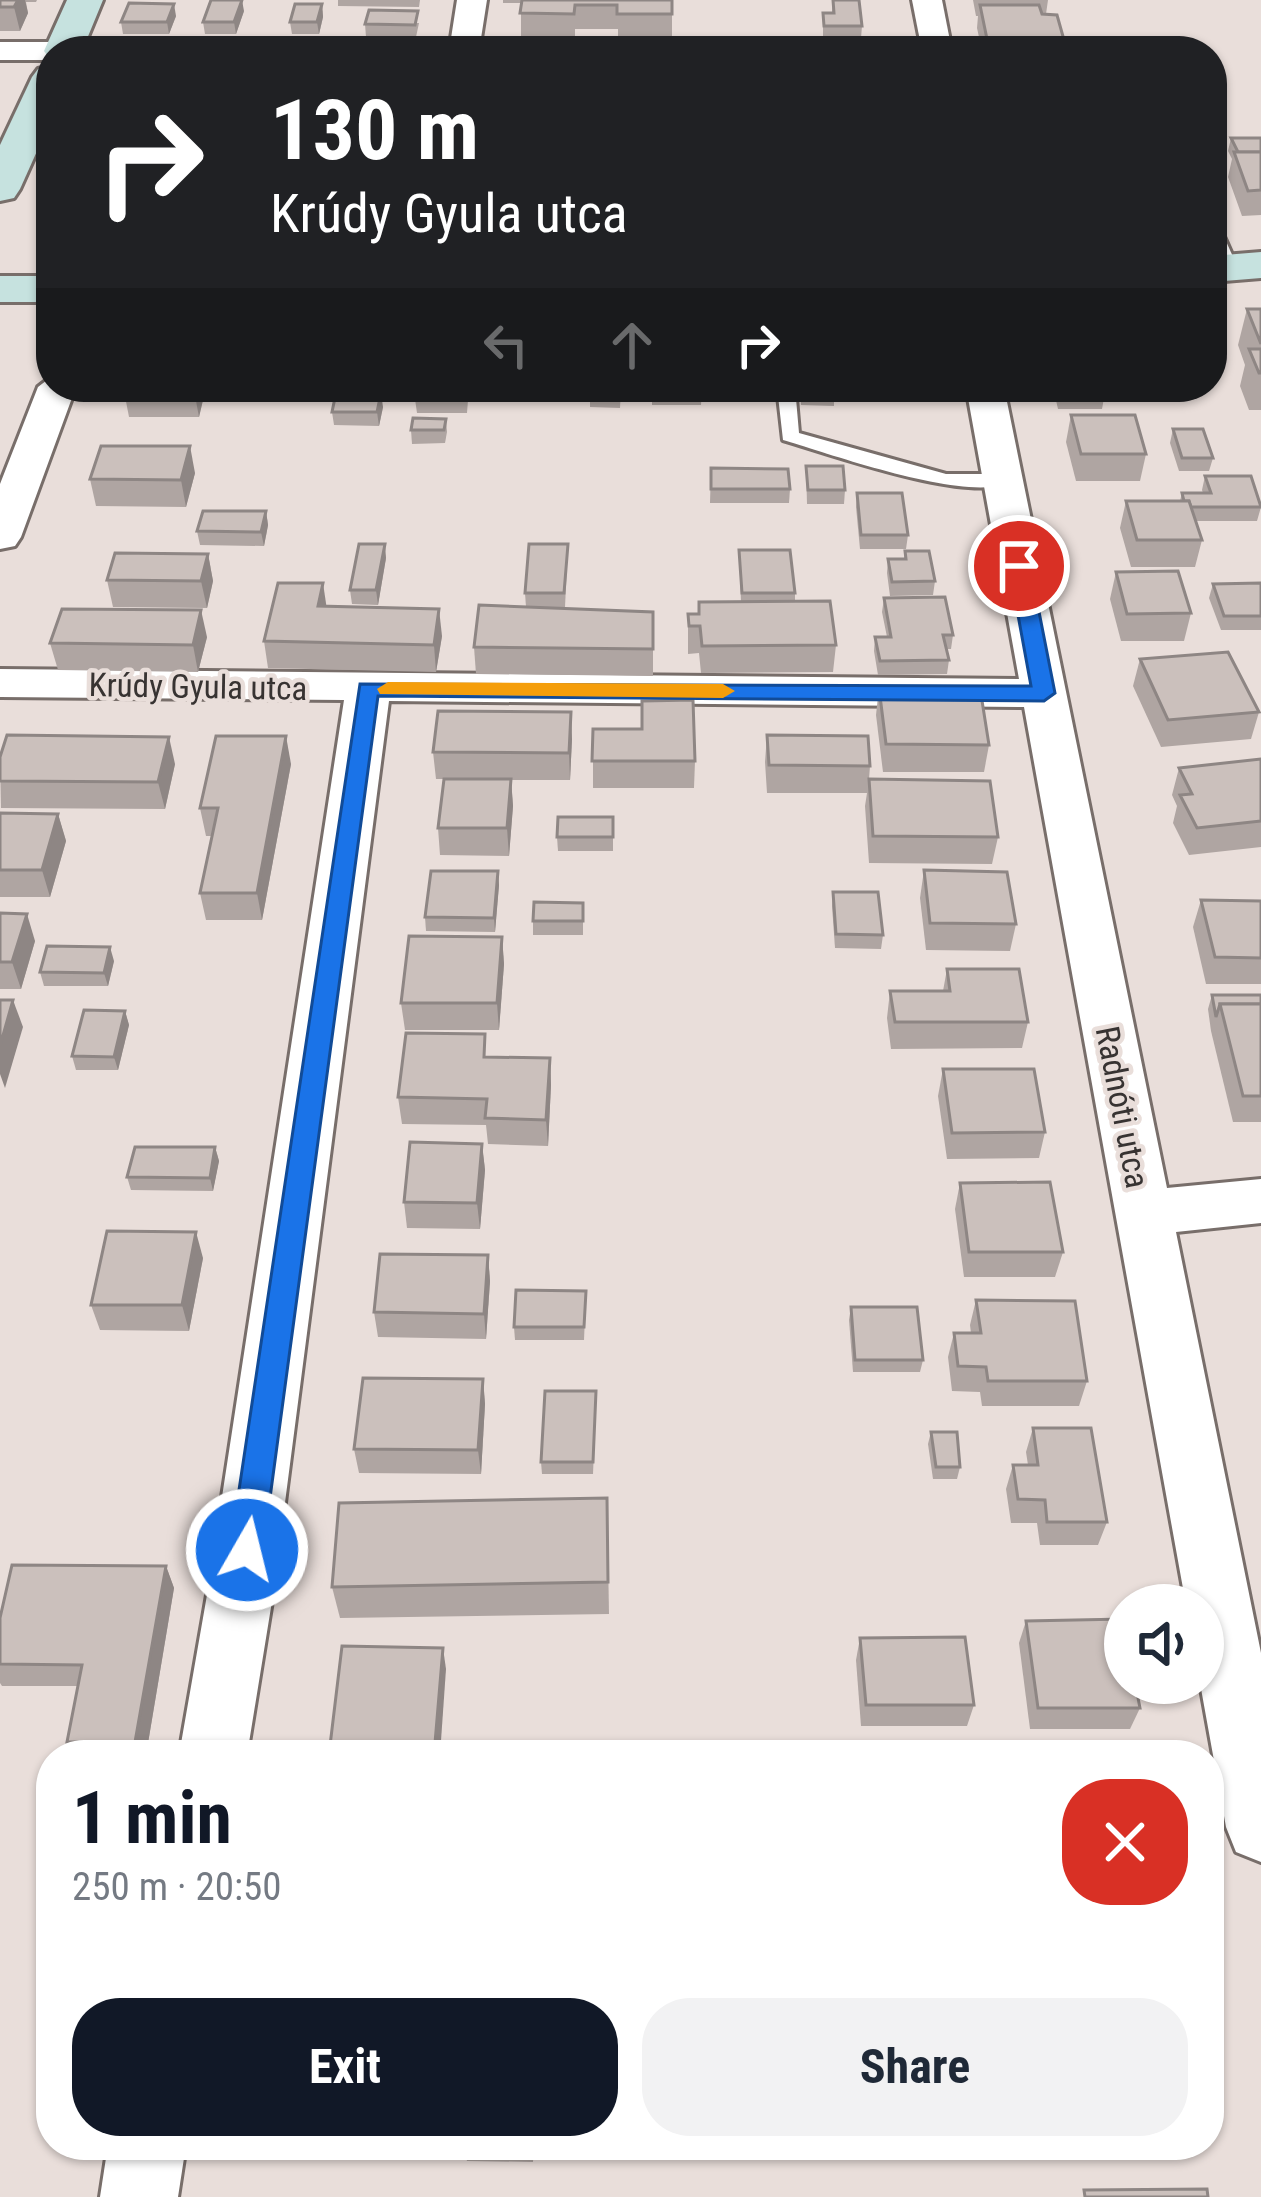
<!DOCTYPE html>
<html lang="en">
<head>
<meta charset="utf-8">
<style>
  body { margin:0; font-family:"Roboto Condensed",sans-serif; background:#f2f2f3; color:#1f2937; height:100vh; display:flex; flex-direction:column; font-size:45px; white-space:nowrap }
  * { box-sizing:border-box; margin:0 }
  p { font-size:39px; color:#747a83 }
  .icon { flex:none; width:66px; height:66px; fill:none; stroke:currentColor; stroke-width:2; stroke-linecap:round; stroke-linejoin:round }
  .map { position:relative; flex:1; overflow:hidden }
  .sheet { position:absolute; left:36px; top:1740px; width:1188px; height:420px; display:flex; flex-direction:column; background:#fff; border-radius:48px; box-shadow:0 3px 9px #0004 }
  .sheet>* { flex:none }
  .hud { position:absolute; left:36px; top:36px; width:1191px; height:366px; border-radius:48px; box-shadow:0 3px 9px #0004; background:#202124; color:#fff; overflow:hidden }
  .fabs { position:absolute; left:1104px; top:1584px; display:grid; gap:24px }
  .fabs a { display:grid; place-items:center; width:120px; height:120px; border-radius:50%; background:#fff; box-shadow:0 3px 9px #0004; font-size:60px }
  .pin { position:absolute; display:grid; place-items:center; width:102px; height:102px; color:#fff; margin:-51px; border:6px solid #fff; border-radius:50%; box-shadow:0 3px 12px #0007 }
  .me { position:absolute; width:132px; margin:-66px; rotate:8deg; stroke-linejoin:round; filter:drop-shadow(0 0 9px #0008) }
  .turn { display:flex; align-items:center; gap:42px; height:252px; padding:0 36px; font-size:54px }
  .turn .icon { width:156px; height:156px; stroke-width:2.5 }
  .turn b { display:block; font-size:84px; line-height:102px }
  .lanes { display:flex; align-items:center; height:114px; padding:0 36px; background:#0003; justify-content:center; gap:60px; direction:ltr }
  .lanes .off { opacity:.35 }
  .round { display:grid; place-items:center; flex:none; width:126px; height:126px; border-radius:48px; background:#f2f2f3 }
  .overview { display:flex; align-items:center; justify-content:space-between; height:204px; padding:0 36px }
  h1 { font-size:72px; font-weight:700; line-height:90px; color:#111827 }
  .button { display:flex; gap:24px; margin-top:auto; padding:24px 36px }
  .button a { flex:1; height:138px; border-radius:48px; background:#111827; color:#fff; font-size:48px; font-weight:700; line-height:138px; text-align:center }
  .button a+a { background:#f2f2f3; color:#1f2937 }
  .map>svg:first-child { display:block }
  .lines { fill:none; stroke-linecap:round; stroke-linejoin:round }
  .lane-casing { stroke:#786e6a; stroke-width:6 }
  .street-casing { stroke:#786e6a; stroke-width:6 }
  .secondary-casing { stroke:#786e6a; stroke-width:6 }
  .lane { fill:#fff; fill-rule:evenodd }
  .street { fill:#fff; fill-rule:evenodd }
  .secondary { fill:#c6e2df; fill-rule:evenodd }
  .wall { fill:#afa5a2 }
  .shaded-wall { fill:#8e8684 }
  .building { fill:#cbc0bc; stroke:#8e8684; stroke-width:3 }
  .route { fill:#1a73e8; stroke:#114b97; stroke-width:3 }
  .slow { fill:#f59e0b }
  .labels { text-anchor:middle; stroke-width:9; stroke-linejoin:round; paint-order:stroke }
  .street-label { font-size:33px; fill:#373332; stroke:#e9deda }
</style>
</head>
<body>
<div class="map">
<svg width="1261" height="2197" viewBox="0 0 1261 2197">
  <rect width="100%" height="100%" fill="#e9deda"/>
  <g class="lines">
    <g class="lane-casing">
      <g id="lane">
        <path d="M1212,225L1221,230L1238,268L1235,272L1220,268L1212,249Z"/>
        <path d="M777,387H795L799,433L946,474H1003L1013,480C977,507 828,453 783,440Z"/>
      </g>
    </g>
    <g class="street-casing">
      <g id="street">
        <path d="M457,0H487L479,51H449Z"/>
        <path d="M912,0H942L952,51H922Z"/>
        <path d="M0,42H51L66,51H51V60H0Z"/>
        <path d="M51,377V387H76L21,537L15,546L0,549V484L38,387Z"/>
        <path d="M966,387H1004L1167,1188L1261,1179V1223L1176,1232L1261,1653V1862L1236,1852L1226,1827L1200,1683L1203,1605H1186L1024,707L389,701L273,1595L247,1755H179L207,1595L344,700L0,697V669L1019,679Z"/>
        <path d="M108,2145H186L178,2197H100Z"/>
      </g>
    </g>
    <g class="secondary-casing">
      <g id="secondary">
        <path d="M67,0H103L82,51H51L50,59L44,51Z"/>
        <path d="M51,66V120L20,189L14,198L0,201V145L32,77L38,69Z"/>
        <path d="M1261,252V278L1212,282V256Z"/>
        <rect x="0" y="276" width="51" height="26"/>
      </g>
    </g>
    <use href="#lane" class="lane"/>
    <use href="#street" class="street"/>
    <use href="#secondary" class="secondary"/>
  </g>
  <g class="wall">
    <path d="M0,0H37L36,2H26L28,13L20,31H0Z"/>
    <path d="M338,0H420L419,7L338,6Z"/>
    <path d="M503,0H672V38H618V29H575V37H521V3H503Z"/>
    <path d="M833,0L862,26L861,38H823V13H832Z"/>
    <path d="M973,0H1048L1046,14L1064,40L1062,51H982L977,28L978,16H976Z"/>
    <path d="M322,4L323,17L319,34H292L290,22Z"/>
    <path d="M244,11L236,34H205L203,22Z"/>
    <path d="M176,16L169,34H123L121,22Z"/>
    <path d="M419,23L416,37H366L365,24Z"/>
    <path d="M1231,138H1261V215L1242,216L1228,177L1232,159L1228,151Z"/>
    <path d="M1247,309H1261V410H1249L1240,386L1245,365L1238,345Z"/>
    <path d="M206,387L199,417H129L124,391Z"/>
    <path d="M276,387H320L316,402L278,401Z"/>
    <path d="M418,387H469L467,413H417L415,399Z"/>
    <path d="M590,387H621L620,408L590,407Z"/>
    <path d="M652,387H708L702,388L701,405H652Z"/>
    <path d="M800,387H908L906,398H834V406L801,405Z"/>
    <path d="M1053,387H1106L1102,409H1058Z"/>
    <path d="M383,407L379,426L334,425L332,412Z"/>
    <path d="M1071,415L1146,454L1140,481H1076L1066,442Z"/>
    <path d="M446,419L447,432L445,443L412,444L411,430Z"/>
    <path d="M1173,429L1213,458L1209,471H1179L1170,443Z"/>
    <path d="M806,466L845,490L844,504H807Z"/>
    <path d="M711,468L790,489L789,503H710Z"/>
    <path d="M195,473L186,507L96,506L90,479Z"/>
    <path d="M1205,476L1261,507L1257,521H1196L1202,540L1195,567H1131L1120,528L1126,501H1180L1182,493H1203L1202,490Z"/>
    <path d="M857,493L908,535L906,549H860L856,507Z"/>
    <path d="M266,511L268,525L264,546L200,545L197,531Z"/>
    <path d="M568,544L565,607H526L525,593Z"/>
    <path d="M739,550L795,593V601L836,645L833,672L701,673L699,653L688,654V614H698L741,602Z"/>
    <path d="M905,551L935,581L933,595L890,596L887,573L888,559H904Z"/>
    <path d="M208,554L213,581L207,608L113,607L107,580Z"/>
    <path d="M386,558L378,605L352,604L350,590Z"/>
    <path d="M1116,572L1191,613L1184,641H1121L1110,599Z"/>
    <path d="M1261,583V630H1221L1209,598L1213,584Z"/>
    <path d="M884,598L953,635L951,649H946L949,660L947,674L878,675L874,651L875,637H887L882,612Z"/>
    <path d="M326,606L442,636L436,672L268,668L264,641Z"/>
    <path d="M653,612V676L476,674L474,647Z"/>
    <path d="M207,637L198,672L58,670L50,643Z"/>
    <path d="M1140,659L1259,712L1251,739L1161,747L1133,686Z"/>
    <path d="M879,688L989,745L984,772H883L876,715Z"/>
    <path d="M593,729L695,761L694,788H593Z"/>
    <path d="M767,735L870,766L869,779L998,837L992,864L869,863L865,806L867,793H767L765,762Z"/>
    <path d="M572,739L570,780H511L513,806L509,856L440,855L438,828L444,779H436L433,752Z"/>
    <path d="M0,757L175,764L165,809L1,808Z"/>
    <path d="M1261,759V847L1189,855L1173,823L1177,806L1172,795L1179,768Z"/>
    <path d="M291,764L262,920H206L200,893L213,836H206L200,808Z"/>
    <path d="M0,813L58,814L66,841L50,897H0Z"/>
    <path d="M613,817V851H558L557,837Z"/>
    <path d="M924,870L1016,924L1010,951L926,950L920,898Z"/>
    <path d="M499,885L495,932L426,931L425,917Z"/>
    <path d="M833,892L883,935L881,949L835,948L832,906Z"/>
    <path d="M1201,900L1261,901V984H1206L1193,927Z"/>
    <path d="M583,903V935H533V921Z"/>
    <path d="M0,913L35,941L21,989H0Z"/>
    <path d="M502,937L504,964L499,1030H405L401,1003Z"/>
    <path d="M114,961L108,986H44L40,972Z"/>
    <path d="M947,969L1028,1022L1022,1048L891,1049L887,1018L890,991H943Z"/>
    <path d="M1212,995H1261V1122H1233L1211,1031L1208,1009Z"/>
    <path d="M125,1011L129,1025L118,1070H76L72,1056Z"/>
    <path d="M487,1057L550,1058L551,1085L548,1146L488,1144L486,1125L402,1124L398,1097Z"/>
    <path d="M943,1069L1045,1132L1039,1158L947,1159L938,1096Z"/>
    <path d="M482,1144L485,1170L480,1229L407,1228L404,1202Z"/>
    <path d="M215,1147L219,1161L213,1191L131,1190L127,1177Z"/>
    <path d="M960,1183L1063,1252L1055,1277H964L955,1209Z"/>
    <path d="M488,1255L490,1281L486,1339L378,1337L374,1312Z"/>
    <path d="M203,1258L189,1331L100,1330L91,1305Z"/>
    <path d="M586,1291L584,1340H515L514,1327Z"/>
    <path d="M976,1300L1087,1381L1079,1406H982L980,1392L952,1391L948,1357L954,1333H971L970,1325Z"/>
    <path d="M851,1307L923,1360L920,1372H853L849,1320Z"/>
    <path d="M483,1379L485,1404L481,1474L359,1473L354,1449Z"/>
    <path d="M596,1404L593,1474H542L541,1462Z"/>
    <path d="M1033,1428L1107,1522L1098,1545H1040L1037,1523H1011L1006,1489L1013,1465H1028L1026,1452Z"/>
    <path d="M931,1432L960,1467L957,1479H933L928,1444Z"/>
    <path d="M607,1498L609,1614L340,1618L332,1587Z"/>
    <path d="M166,1566L174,1588L146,1755H75L67,1742L78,1686H2L0,1683V1618Z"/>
    <path d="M1026,1621L1140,1708L1130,1729H1030L1019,1643Z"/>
    <path d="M860,1638L974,1705L967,1726H861L856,1660Z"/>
    <path d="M276,2145H405L403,2160L284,2158Z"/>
    <path d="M463,2145H534L533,2162L467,2161Z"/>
  </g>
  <g class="shaded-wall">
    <path d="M18,0H25L28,13L20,31L14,7Z"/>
    <path d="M242,0L244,11L236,34L234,22Z"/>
    <path d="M174,4L176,16L169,34L167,22Z"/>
    <path d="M322,4L323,17L319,34L317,22Z"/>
    <path d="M195,387H206L199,417L194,390Z"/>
    <path d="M314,387H320L316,402Z"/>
    <path d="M381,393L383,407L379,426L377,412Z"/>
    <path d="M190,446L195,473L186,507L181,480Z"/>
    <path d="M266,511L268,525L264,546L261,532Z"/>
    <path d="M385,544L386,558L378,605L376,590Z"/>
    <path d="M208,554L213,581L207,608L201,581Z"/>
    <path d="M323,583L327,610L318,606Z"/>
    <path d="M439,609L442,636L436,672L434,645Z"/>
    <path d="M201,610L207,637L198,672L193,645Z"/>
    <path d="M571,712L572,739L570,780L569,753Z"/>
    <path d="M286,736L291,764L262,920L257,893Z"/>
    <path d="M169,737L175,764L165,809L158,782Z"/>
    <path d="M511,779L513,806L509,856L507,828Z"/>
    <path d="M58,814L66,841L50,897L42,870Z"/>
    <path d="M498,871L499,885L495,932L494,918Z"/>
    <path d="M27,914L35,941L21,989L12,962Z"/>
    <path d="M502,937L504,964L499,1030L497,1003Z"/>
    <path d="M110,947L114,961L108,986L104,973Z"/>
    <path d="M13,1000L23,1027L5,1088L0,1074V1046Z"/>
    <path d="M125,1011L129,1025L118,1070L114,1057Z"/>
    <path d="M550,1058L551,1085L548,1146L546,1120Z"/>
    <path d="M482,1144L485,1170L480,1229L477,1203Z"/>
    <path d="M215,1147L219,1161L213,1191L210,1178Z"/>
    <path d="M196,1232L203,1258L189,1331L182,1305Z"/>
    <path d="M488,1255L490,1281L486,1339L484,1314Z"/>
    <path d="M483,1379L485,1404L481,1474L478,1450Z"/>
    <path d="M166,1566L174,1588L146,1755H141L135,1742Z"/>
    <path d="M443,1648L446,1669L440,1755H434Z"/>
    <path d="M405,2145L403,2160L398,2146Z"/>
  </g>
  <g class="building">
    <path d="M0,0H18L14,7H0Z"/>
    <path d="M211,0H242L234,22H203Z"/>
    <path d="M522,0H672V14H617V5H575L574,14L520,13Z"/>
    <path d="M833,0H859L862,26H824L823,13H834Z"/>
    <path d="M129,3L174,4L167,22H121Z"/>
    <path d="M295,4H322L317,22H290Z"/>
    <path d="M980,5H1039L1042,14L1057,15L1064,40L987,39Z"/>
    <path d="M369,10L418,11L415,25L365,24Z"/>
    <path d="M101,50L222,51H101Z"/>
    <path d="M1231,138H1261V152H1238Z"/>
    <path d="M1234,152H1261V190L1248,191Z"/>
    <path d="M1247,309H1261V344Z"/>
    <path d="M1249,349H1261V373H1259Z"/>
    <path d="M125,387H195L194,390L124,391Z"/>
    <path d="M418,387H468L466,399H415Z"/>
    <path d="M590,387H620L619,394L590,393Z"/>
    <path d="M336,393H381L377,412H332Z"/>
    <path d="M1071,415H1135L1146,454H1081Z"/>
    <path d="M413,418L446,419L444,430H411Z"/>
    <path d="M1173,429H1203L1213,458H1182Z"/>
    <path d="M101,446H190L181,480L90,479Z"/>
    <path d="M806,466H843L845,490H808Z"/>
    <path d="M711,468L788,469L790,489H711Z"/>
    <path d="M1205,476H1251L1261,507H1191L1189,501H1184L1182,493H1211Z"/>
    <path d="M857,493H902L908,535H861Z"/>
    <path d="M1126,501H1189L1202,540H1137Z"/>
    <path d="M203,511H266L261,532L197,531Z"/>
    <path d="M359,544H385L376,590H350Z"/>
    <path d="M529,544H568L564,593H525Z"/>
    <path d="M739,550H790L795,593H742Z"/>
    <path d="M905,551H929L935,581L892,582L888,559H906Z"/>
    <path d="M115,553L208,554L201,581L107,580Z"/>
    <path d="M1178,571L1191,613L1127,614L1116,572Z"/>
    <path d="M278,583H323L318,606L439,609L434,645L264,641Z"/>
    <path d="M1261,583V616H1224L1213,584Z"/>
    <path d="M945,597L953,635H943L949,660L880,661L875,637H891L884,598Z"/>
    <path d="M830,601L836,645L702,646L700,626H689L688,614H699V602Z"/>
    <path d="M479,605L653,612V649L474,647Z"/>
    <path d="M62,609L201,610L193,645L50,643Z"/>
    <path d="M1228,652L1259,712L1168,720L1140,659Z"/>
    <path d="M879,688H980L989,745L886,744Z"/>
    <path d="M693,700L695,761H592L593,729H642V701Z"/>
    <path d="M438,711L571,712L569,753L433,752Z"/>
    <path d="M7,735L169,737L158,782L0,781V757Z"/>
    <path d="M767,735L868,736L870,766L769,765Z"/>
    <path d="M216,736H286L257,893H200L218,808H200Z"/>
    <path d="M1261,759V821L1197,828L1180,795L1192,794L1179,768Z"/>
    <path d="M444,779H511L507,828H438Z"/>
    <path d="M869,779L990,781L998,837L873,836Z"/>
    <path d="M0,813L58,814L42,870H0Z"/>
    <path d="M558,817H613V837H557Z"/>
    <path d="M924,870L1007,872L1016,924L930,923Z"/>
    <path d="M431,871H498L494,918L425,917Z"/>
    <path d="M833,892H878L883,935L836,934Z"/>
    <path d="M1201,900L1261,901V958L1215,957Z"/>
    <path d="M534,902L583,903V921H533Z"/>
    <path d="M0,913L27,914L12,962H0Z"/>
    <path d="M409,936L502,937L497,1003H401Z"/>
    <path d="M47,946L110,947L104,973L40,972Z"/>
    <path d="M947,969H1019L1028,1022H895L890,991H950Z"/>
    <path d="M1212,995H1261V1004H1220L1216,1017Z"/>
    <path d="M0,1000H13L0,1046Z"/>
    <path d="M1220,1004H1261V1096H1243Z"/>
    <path d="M84,1010L125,1011L114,1057L72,1056Z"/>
    <path d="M406,1033L485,1034L484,1057L550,1058L546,1120L485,1118L487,1099L398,1097Z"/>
    <path d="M943,1069H1034L1045,1132L952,1133Z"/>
    <path d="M410,1142L482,1144L477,1203L404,1202Z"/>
    <path d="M135,1147H215L210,1178L127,1177Z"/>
    <path d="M1050,1182L1063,1252H969L960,1183Z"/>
    <path d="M107,1231L196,1232L182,1305H91Z"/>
    <path d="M380,1254L488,1255L484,1314L374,1312Z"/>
    <path d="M516,1290L586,1291L584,1327H514Z"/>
    <path d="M976,1300L1075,1301L1087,1381H988L986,1367L958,1366L954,1333H981Z"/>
    <path d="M851,1307H917L923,1360H855Z"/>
    <path d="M363,1378L483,1379L478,1450L354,1449Z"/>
    <path d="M545,1391H596L593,1462H541Z"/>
    <path d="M1033,1428H1091L1107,1522H1047L1045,1500L1018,1499L1013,1465H1038Z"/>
    <path d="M931,1432H957L960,1467H936Z"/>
    <path d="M607,1498L608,1582L332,1587L339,1503Z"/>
    <path d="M12,1565L166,1566L135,1742H67L82,1665L0,1664V1618Z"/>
    <path d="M1124,1619L1125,1683H1135L1140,1708H1038L1026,1621Z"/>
    <path d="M965,1637L974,1705H866L860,1638Z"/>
    <path d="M342,1646L443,1648L434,1755L329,1754Z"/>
    <path d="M463,2145H531V2148Z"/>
    <path d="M1207,2189L1208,2197H1085L1084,2190Z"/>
  </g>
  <path class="route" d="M1019,559L1030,566L1055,693L1044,701L378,696L263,1550L258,1561L247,1565L235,1561L230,1550L360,684L1031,686L1009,566Z"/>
  <path class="slow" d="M388,682L723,684L735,691L723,698L380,694L377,689Z"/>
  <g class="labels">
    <g class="street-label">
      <text transform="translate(198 686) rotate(1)" y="12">Krúdy Gyula utca</text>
      <text transform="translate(1123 1107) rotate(79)" y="12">Radnóti utca</text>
    </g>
  </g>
</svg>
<div class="fabs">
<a><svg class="icon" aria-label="sound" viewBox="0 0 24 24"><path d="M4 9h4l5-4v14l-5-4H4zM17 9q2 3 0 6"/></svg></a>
</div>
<div class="pin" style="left:1019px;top:566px;background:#d93025"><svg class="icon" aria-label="arrive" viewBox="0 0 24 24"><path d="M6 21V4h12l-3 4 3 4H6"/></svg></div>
<svg class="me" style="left:247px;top:1550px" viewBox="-20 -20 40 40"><circle r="17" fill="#1a73e8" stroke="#fff" stroke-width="3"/><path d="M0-11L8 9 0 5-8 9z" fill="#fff"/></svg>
<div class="hud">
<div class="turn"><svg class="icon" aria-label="right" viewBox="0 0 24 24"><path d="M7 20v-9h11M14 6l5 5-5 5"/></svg><div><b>130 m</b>Krúdy Gyula utca</div></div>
<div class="lanes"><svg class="icon off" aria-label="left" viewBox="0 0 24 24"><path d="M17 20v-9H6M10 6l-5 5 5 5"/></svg><svg class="icon off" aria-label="ahead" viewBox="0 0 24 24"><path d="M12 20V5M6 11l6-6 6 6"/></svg><svg class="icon" aria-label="right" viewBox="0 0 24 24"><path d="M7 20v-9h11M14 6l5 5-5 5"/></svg></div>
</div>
<section class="sheet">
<div class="overview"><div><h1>1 min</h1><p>250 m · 20:50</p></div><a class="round" style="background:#d93025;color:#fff"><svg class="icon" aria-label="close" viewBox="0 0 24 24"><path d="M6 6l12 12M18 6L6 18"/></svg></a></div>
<div class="button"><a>Exit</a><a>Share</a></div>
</section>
</div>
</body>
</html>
